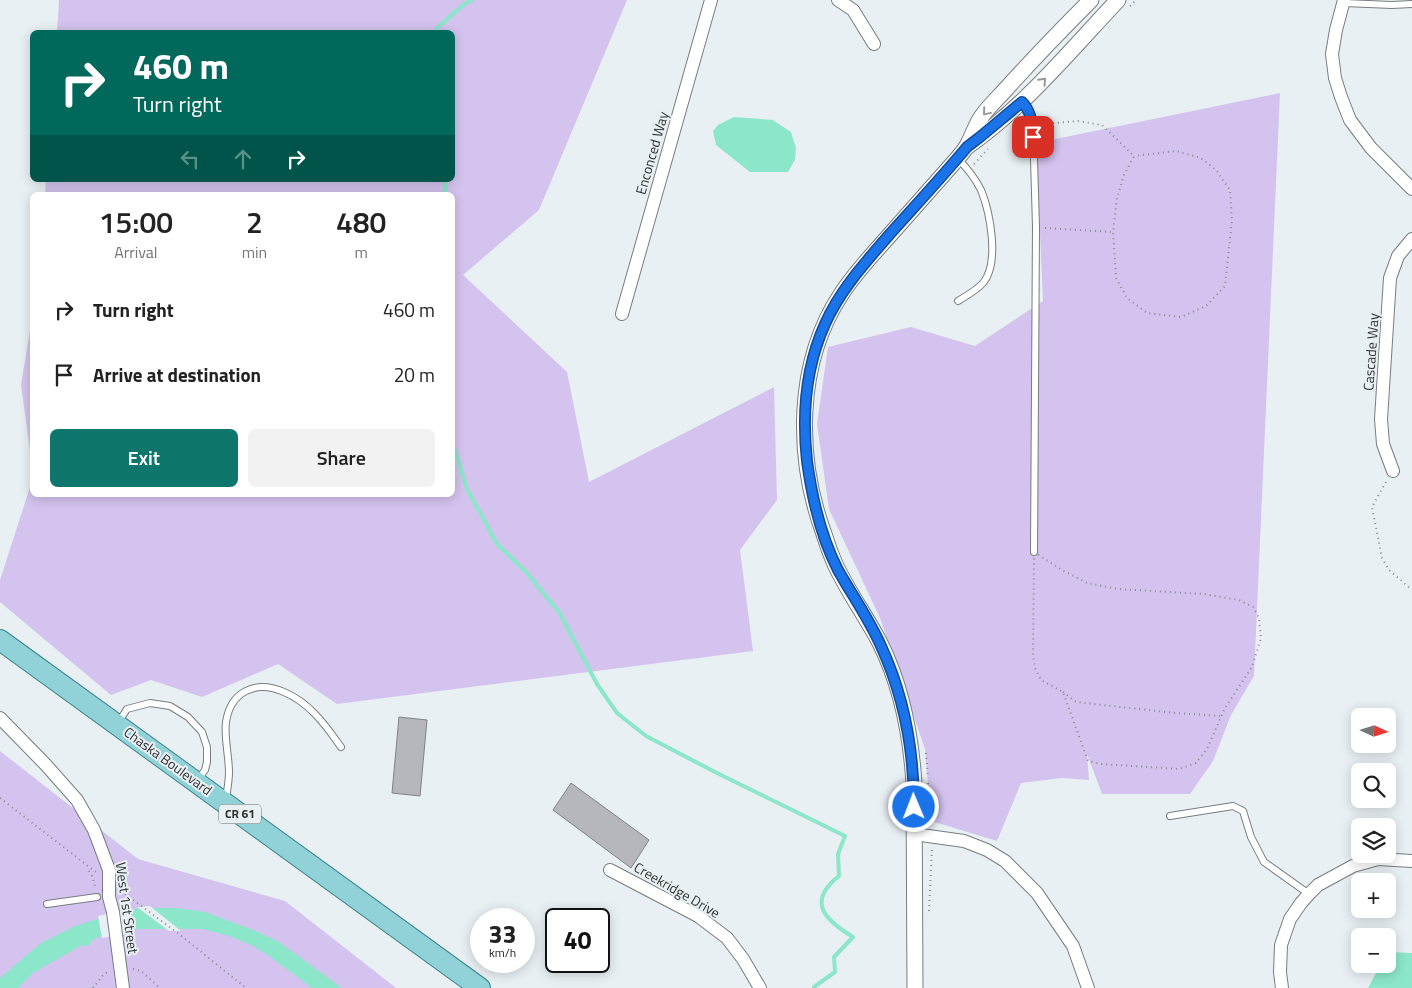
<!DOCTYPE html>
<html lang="en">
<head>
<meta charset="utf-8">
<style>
  body { margin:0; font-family:"Titillium Web",sans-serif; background:#f2f2f2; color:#222; height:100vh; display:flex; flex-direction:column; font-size:19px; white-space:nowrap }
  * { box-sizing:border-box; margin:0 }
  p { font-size:16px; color:#767676 }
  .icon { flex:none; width:28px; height:28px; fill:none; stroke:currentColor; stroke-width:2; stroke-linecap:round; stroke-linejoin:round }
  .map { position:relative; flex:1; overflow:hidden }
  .panel { position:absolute; left:30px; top:192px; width:425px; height:305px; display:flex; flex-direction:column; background:#fff; border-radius:8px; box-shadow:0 2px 12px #0003 }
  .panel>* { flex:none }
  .guide { position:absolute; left:30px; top:30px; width:425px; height:152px; border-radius:8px; box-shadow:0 2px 12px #0003; background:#00695c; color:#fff; overflow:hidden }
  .needle { width:32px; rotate:94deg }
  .tools { position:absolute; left:1351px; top:708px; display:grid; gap:10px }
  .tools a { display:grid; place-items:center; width:45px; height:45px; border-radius:8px; background:#fff; box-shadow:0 2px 12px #0003; font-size:25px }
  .speed { position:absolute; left:470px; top:908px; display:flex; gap:10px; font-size:25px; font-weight:700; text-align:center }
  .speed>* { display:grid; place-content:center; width:65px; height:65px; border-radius:50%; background:#fff; box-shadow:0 2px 12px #0003; line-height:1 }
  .speed small { font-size:12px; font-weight:400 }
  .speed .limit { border:2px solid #111; border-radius:8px; background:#fff; color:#111 }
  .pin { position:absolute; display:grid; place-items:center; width:42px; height:42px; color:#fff; margin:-21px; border-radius:10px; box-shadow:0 2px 8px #0006 }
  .me { position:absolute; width:55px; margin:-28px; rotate:359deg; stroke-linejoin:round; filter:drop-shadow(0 0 4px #0008) }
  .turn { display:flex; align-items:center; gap:18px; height:105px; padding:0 20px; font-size:22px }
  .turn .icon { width:65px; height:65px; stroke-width:2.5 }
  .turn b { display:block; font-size:35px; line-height:42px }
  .lanes { display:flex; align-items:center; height:48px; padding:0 20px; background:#0003; justify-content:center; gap:25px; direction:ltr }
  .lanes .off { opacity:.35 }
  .eta { display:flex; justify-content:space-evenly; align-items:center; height:85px; text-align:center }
  .eta b { font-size:30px; font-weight:600; line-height:35px }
  .button { display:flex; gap:10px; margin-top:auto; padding:10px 20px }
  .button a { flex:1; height:58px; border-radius:8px; background:#0f766e; color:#fff; font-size:20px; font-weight:600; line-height:58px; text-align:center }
  .button a+a { background:#f2f2f2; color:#222 }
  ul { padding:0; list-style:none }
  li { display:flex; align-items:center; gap:15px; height:65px; padding:0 20px }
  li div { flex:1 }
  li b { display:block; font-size:19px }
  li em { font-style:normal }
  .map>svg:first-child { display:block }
  .green { fill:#d3c3ee }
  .water { fill:#8ce6c9 }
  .pier { fill:#e9f0f4 }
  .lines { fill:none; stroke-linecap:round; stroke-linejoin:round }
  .stream { stroke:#8ce6c9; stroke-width:4 }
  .building { fill:#b5b7bd; stroke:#808288 }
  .service-casing { stroke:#787d81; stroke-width:8 }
  .minor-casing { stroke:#787d81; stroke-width:14 }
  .tertiary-casing { stroke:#787d81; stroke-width:17 }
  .primary-casing { stroke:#3e868d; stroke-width:22 }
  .path { stroke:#868a8d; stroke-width:2; stroke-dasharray:1 4; stroke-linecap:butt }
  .service { stroke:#fff; stroke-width:6 }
  .minor { stroke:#fff; stroke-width:12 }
  .tertiary { stroke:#fff; stroke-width:15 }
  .primary { stroke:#90d2d8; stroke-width:20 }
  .oneway { stroke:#979898 }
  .route-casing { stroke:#114b97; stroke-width:12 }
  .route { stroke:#1a73e8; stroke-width:9 }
  .labels { text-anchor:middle; stroke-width:4; stroke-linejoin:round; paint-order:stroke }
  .shield { fill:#e9f0f4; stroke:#676a6c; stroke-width:1 }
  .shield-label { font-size:12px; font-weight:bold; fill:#2f3132 }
  .street-label { font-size:14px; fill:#2f3132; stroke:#e9f0f4 }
</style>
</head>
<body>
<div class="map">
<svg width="1412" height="988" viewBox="0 0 1412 988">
  <rect width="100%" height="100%" fill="#e9f0f4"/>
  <g class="green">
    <path d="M59,0H627L539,210L463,275L567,372L589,482L774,387L777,500L740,550L753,651L337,704L278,664L202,697L151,680L111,695L0,602V580L32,481V495H452V195H45L46,180H452V32H57Z"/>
    <path d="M1280,93L1254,676L1231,715L1213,761L1190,794H1102L1087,754L1089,780L1062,778L1021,783L997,841L931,821L925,749L880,618L829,509L817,424L828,347L911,327L975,346L1043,301L1036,143Z"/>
    <path d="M32,318V465L21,385Z"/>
    <path d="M0,751L138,859L285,901L396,988H0Z"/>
  </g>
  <g class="water">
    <path d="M734,117L773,120L791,132L796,148L795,160L788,172H750L716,145L713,131L718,125Z"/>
    <path d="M155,908H177L205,912L256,931L279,942L342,988H312L269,956L251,945L229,936L203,929H135L101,936L91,941L90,946L82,945L33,973L18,988H0V978L41,943L75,926L130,909Z"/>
    <path d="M1388,952L1412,953V988H1368L1381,964H1388Z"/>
  </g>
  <g class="pier">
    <path d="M150,906L181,931H169L137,907Z"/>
    <path d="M129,909L131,933L102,938L98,916Z"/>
  </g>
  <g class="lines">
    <g class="stream">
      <path d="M436,32L437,28L463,5L472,0"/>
      <path d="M443,195L446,191L445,180"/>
      <path d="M452,440L467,489L497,544L526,572L559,612L597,684L617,713L646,736L715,772L845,836L838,854L839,876C806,902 825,920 853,937L834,957L835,972L814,987V988"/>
    </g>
  </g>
  <g class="building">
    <path d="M399,717L427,720L420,796L392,793Z"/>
    <path d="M571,783L649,840L631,868L553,810Z"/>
  </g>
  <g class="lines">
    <g class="service-casing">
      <g id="service">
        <path d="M1344,3L1392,5L1412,4"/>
        <path d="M1022,103L1027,107L1033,125L1036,227L1034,552"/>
        <path d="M958,301C966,296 977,290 983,283C1000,263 990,212 981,190C975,178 967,168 958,159"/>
        <path d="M118,723L127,709L150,703L170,706L188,717L202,732L207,747V762L205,770L197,781"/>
        <path d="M226,799C227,791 229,781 229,772C229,757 224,737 226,722C228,709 234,697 246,691C269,679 299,697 315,714C325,724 333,736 341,747"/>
        <path d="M1170,816L1233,806L1243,811L1251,837L1264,862L1309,894"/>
        <path d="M47,904L97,897"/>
      </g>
    </g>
    <g class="minor-casing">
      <g id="minor">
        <path d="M838,0L853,10L874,44"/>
        <path d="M1344,0L1336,30L1332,54L1335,78L1341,97L1350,120L1371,148L1412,189"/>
        <path d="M622,314L711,0"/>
        <path d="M1393,471L1383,444L1381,419L1390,278L1398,256L1412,239"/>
        <path d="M0,718L46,765L77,800L94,830L109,870V897L113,912L123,988"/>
        <path d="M914,834L964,841L987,850L1005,861L1037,893L1073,946L1088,988"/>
        <path d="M610,870L698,916L727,938L743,959L760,988"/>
        <path d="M1282,988L1280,972L1281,945L1290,919L1301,903L1309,894L1318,885L1353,866L1378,859L1412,861"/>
      </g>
    </g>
    <g class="tertiary-casing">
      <g id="tertiary">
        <path d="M968,146C1025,106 1070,51 1118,0"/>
        <path d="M915,988L914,784C911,735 902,687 880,643C866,616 848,592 835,564C831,555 827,544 824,534C796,458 795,363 842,293C855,273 872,255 888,237C911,211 934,185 957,159C961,154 965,150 968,144C973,135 976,124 982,116C989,106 998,98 1006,89C1034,58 1062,29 1091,0"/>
      </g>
    </g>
    <g class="primary-casing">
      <path id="primary" d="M0,640L480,988"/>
    </g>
    <g class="path">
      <path d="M1130,6L1136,0"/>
      <path d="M1043,124L1078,121L1102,125L1134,156L1124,175L1117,198L1113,232L1116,278L1127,298L1147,313L1181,317L1206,306L1225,286L1232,220L1230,190L1216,170L1201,158L1176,151L1134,156"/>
      <path d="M974,164L988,149"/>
      <path d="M1045,228L1113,232"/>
      <path d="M1386,482L1372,507L1382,558L1389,570L1412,590"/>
      <path d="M1034,552L1062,570L1087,583L1118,589L1204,594L1239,600L1253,607L1259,618L1261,638L1252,667L1225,708L1207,749L1196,763L1179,769L1101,764L1088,761L1063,692L1041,680L1035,668L1033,656Z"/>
      <path d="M1063,692L1076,702L1175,713L1222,716"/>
      <path d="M926,753L928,778"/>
      <path d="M928,783L931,823"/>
      <path d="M0,798L97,873"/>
      <path d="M89,871L93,878L95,887"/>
      <path d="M121,891L179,934L246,988"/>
      <path d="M929,911L932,848"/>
      <path d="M133,969L141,971L160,988"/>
      <path d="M93,988L104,974L108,972"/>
    </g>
    <use href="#service" class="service"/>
    <use href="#minor" class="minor"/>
    <use href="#tertiary" class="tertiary"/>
    <use href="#primary" class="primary"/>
  </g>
  <defs><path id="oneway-chevron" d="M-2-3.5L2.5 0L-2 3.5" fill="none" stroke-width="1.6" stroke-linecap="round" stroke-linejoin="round" transform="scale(1.25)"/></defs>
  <g class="oneway">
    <use href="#oneway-chevron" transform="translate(1043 81) rotate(-47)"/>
    <use href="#oneway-chevron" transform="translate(986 112) rotate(130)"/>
  </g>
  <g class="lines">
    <g class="route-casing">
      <path id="route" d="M914,807C914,750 905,698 881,646C869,619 852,595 838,570C821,537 812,498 807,461C802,415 806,366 825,324C840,290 865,263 889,235C915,206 942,177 967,147L980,137L1022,102C1031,111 1033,125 1033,137"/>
    </g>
    <use href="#route" class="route"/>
  </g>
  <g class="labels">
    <rect class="shield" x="219" y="804.5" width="42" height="19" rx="4"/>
    <g class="shield-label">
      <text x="240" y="818">CR 61</text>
    </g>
    <g class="street-label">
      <text transform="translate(652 153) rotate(-74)" y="5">Enconced Way</text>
      <text transform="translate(1371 352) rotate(-86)" y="5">Cascade Way</text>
      <text transform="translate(168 761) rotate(36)" y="5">Chaska Boulevard</text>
      <text transform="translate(677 890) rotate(30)" y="5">Creekridge Drive</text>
      <text transform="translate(127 908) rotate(82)" y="5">West 1st Street</text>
    </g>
  </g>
</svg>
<div class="tools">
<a><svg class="needle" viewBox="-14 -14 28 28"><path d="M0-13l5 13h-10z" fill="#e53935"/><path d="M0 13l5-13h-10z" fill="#767676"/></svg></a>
<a><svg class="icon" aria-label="search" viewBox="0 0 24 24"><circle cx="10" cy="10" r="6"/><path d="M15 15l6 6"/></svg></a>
<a><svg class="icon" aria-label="layers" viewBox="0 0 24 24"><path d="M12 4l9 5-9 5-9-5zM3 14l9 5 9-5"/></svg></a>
<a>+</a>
<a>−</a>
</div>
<div class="speed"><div>33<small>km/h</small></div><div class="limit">40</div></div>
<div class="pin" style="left:1033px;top:137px;background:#d93025"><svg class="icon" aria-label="arrive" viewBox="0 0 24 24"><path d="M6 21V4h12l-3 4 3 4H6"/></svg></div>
<svg class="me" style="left:914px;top:807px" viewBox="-20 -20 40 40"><circle r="17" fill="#1a73e8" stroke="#fff" stroke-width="3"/><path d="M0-11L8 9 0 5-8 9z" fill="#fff"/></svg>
<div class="guide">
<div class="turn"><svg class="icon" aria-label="right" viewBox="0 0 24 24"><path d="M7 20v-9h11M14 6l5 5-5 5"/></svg><div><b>460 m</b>Turn right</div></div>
<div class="lanes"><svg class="icon off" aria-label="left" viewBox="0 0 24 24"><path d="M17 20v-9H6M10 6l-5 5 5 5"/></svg><svg class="icon off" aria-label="ahead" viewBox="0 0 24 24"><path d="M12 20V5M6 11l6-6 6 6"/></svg><svg class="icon" aria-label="right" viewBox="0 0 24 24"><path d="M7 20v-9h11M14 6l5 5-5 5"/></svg></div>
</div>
<section class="panel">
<div class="eta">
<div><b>15:00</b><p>Arrival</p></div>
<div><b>2</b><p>min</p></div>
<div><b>480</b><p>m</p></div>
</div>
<ul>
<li><svg class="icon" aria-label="right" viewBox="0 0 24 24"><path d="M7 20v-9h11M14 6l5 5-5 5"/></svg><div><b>Turn right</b></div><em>460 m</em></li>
<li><svg class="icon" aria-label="arrive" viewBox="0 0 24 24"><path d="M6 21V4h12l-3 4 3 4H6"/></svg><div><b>Arrive at destination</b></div><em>20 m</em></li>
</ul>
<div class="button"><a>Exit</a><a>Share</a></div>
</section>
</div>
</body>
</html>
